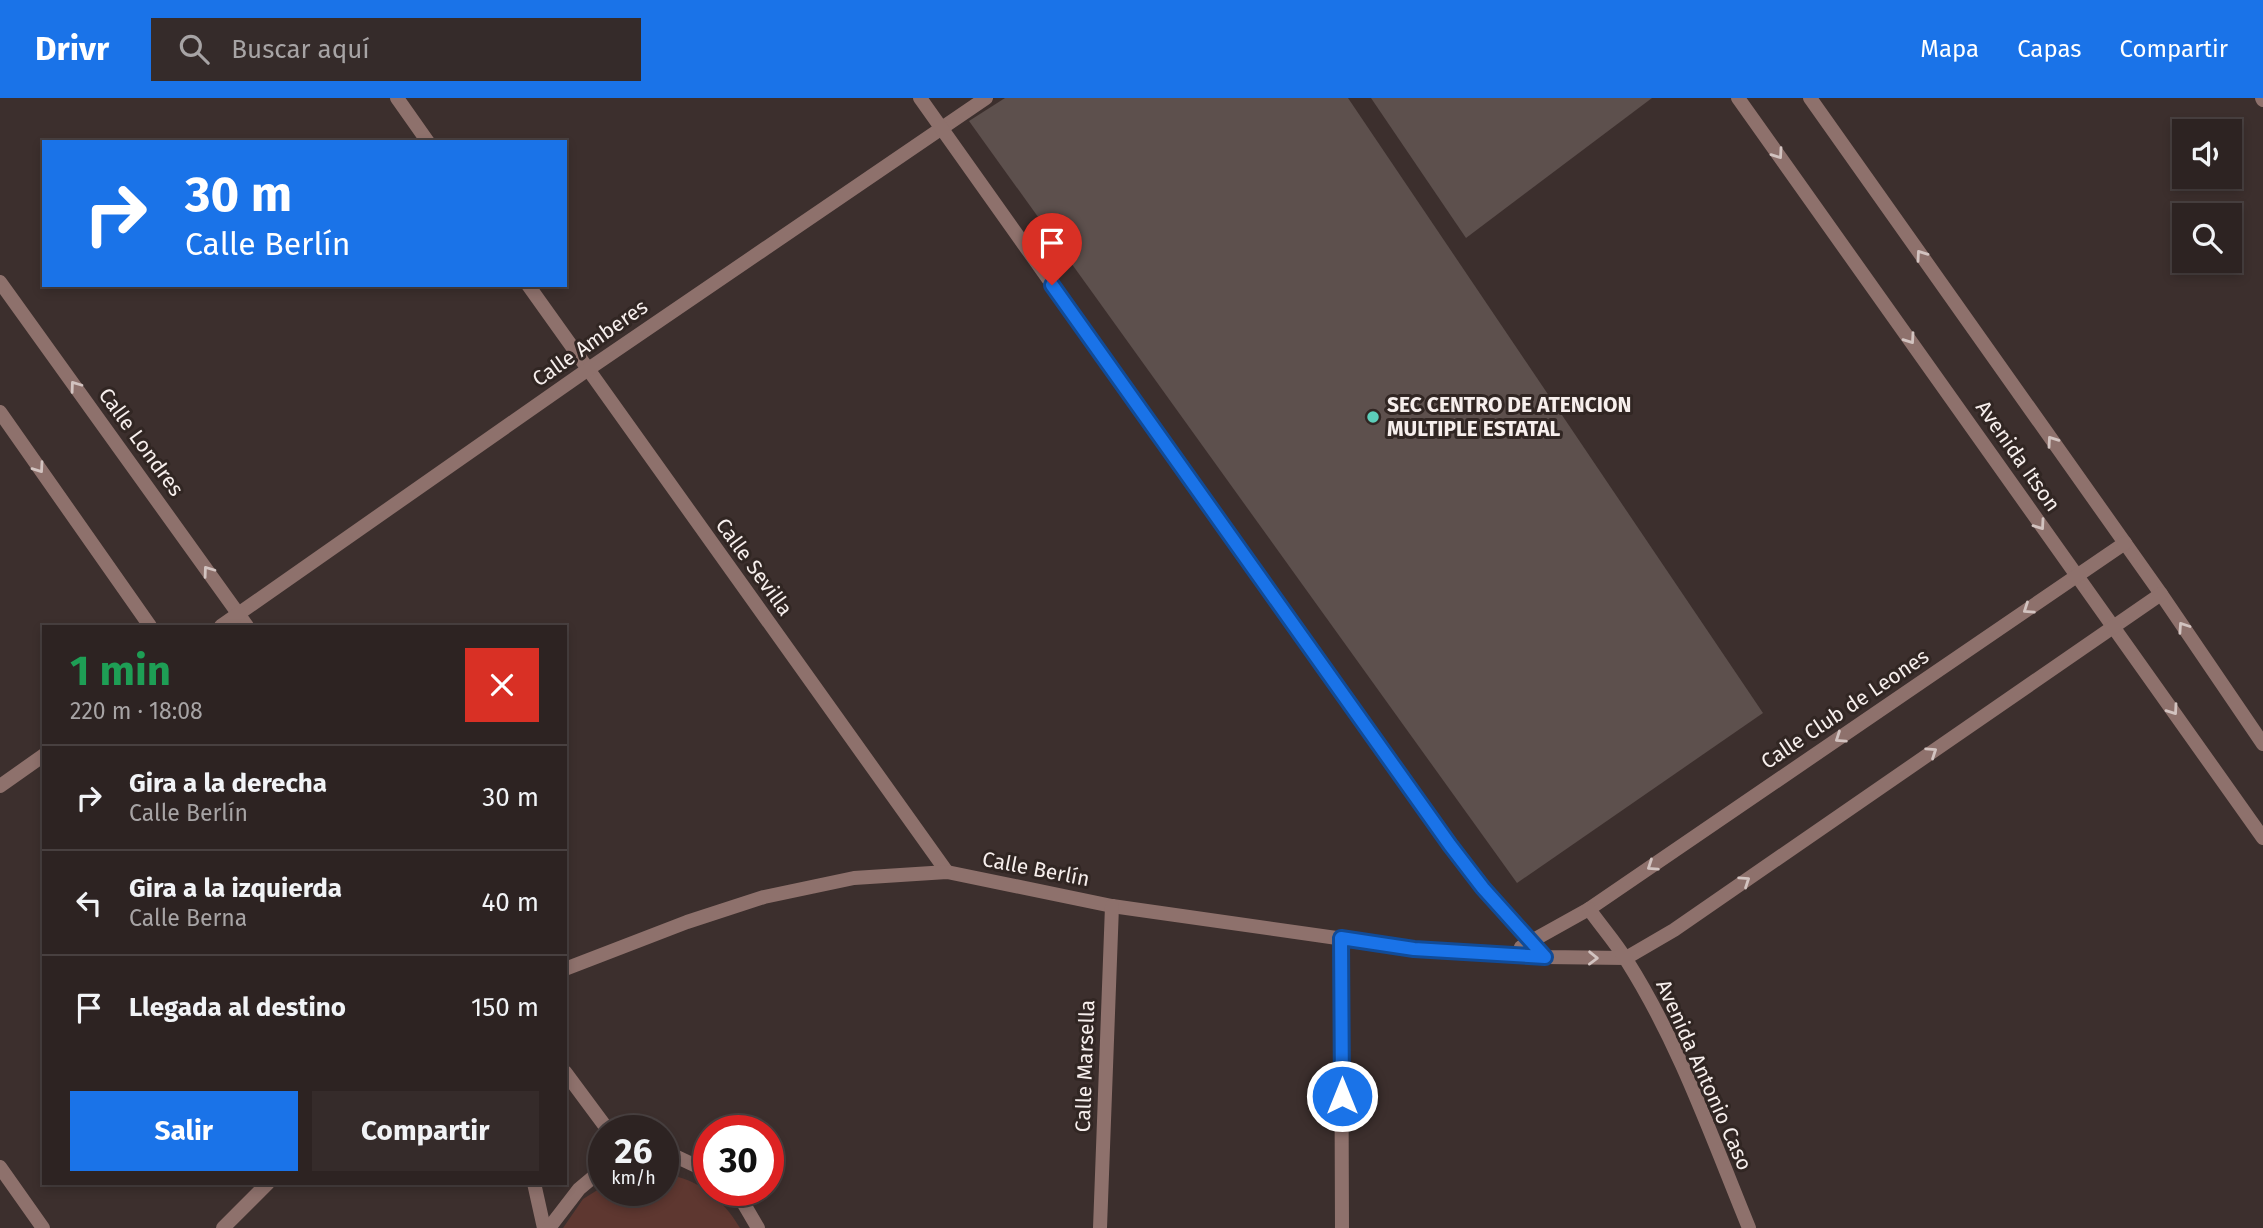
<!DOCTYPE html>
<html lang="es">
<head>
<meta charset="utf-8">
<style>
  body { margin:0; font-family:"Fira Sans",sans-serif; background:#352b2a; color:#f1f3f6; height:100vh; display:flex; flex-direction:column; font-size:26px; white-space:nowrap }
  * { box-sizing:border-box; margin:0 }
  p { font-size:23px; color:#a7a4a5 }
  .icon { flex:none; width:38px; height:38px; fill:none; stroke:currentColor; stroke-width:2; stroke-linecap:round; stroke-linejoin:round }
  .map { position:relative; flex:1; overflow:hidden }
  .sheet { position:absolute; left:42px; top:527px; width:525px; height:560px; display:flex; flex-direction:column; background:#2d2322; border-radius:0px; box-shadow:0 4px 10px #0003,0 0 0 2px #484040 }
  .sheet>* { flex:none }
  .guide { position:absolute; left:42px; top:42px; width:525px; height:147px; border-radius:0px; box-shadow:0 4px 10px #0003,0 0 0 2px #484040; background:#1a73e8; color:#fff; overflow:hidden }
  .controls { position:absolute; left:2172px; top:21px; display:grid; gap:14px }
  .controls a { display:grid; place-items:center; width:70px; height:70px; border-radius:0px; background:#2d2322; box-shadow:0 4px 10px #0003,0 0 0 2px #484040; font-size:35px }
  .speed { position:absolute; left:588px; top:1017px; display:flex; gap:14px; font-size:35px; font-weight:700; text-align:center }
  .speed>* { display:grid; place-content:center; width:91px; height:91px; border-radius:50%; background:#2d2322; box-shadow:0 4px 10px #0003,0 0 0 2px #484040; line-height:1 }
  .speed small { font-size:18px; font-weight:400 }
  .speed .limit { border:10px solid #d22; background:#fff; color:#111 }
  .pin { position:absolute; display:grid; place-items:center; width:60px; height:60px; color:#fff; margin:-72px -30px; border-radius:50% 50% 50% 0; rotate:-45deg; box-shadow:0 0 7px #0007 }
  .pin .icon { rotate:45deg }
  .me { position:absolute; width:77px; margin:-38px; rotate:0deg; stroke-linejoin:round; filter:drop-shadow(0 0 5px #0008) }
  .turn { display:flex; align-items:center; gap:24px; height:147px; padding:0 28px; font-size:32px }
  .turn .icon { width:91px; height:91px; stroke-width:2.5 }
  .turn b { display:block; font-size:49px; line-height:60px }
  .round { display:grid; place-items:center; flex:none; width:74px; height:74px; border-radius:0px; background:#352b2a }
  .head { display:flex; align-items:center; justify-content:space-between; height:119px; padding:0 28px }
  h1 { font-size:42px; font-weight:700; line-height:52px; color:#1e9e55 }
  .action { display:flex; gap:14px; margin-top:auto; padding:14px 28px }
  .action a { flex:1; height:80px; border-radius:0px; background:#1a73e8; color:#fff; font-size:28px; font-weight:700; line-height:80px; text-align:center }
  .action a+a { background:#352b2a; color:#f1f3f6 }
  ul { padding:0; list-style:none }
  li { display:flex; align-items:center; gap:21px; height:105px; padding:0 28px; border-top:2px solid #484040 }
  li div { flex:1 }
  li b { display:block; font-size:26px }
  li em { font-style:normal }
  header { display:flex; align-items:center; gap:42px; box-sizing:border-box; height:98px; padding:0 35px; background:#1a73e8; color:#fff }
  header strong { font-size:33px }
  nav { display:flex; gap:38px; margin-inline-start:auto; font-size:24px }
  .search { width:490px; height:63px; background:#352b2a; display:flex; align-items:center; gap:18px; box-sizing:border-box; padding:0 24px; border-radius:0px; color:#a7a4a5; font-size:26px }
  .map>svg:first-child { display:block }
  .green { fill:#5e3730 }
  .building { fill:#5d504d }
  .lines { fill:none; stroke-linecap:round; stroke-linejoin:round }
  .minor { stroke:#8e716c; stroke-width:14 }
  .tertiary { stroke:#8e716c; stroke-width:14 }
  .oneway { stroke:#d2c3c0 }
  .route-casing { stroke:#114b97; stroke-width:18 }
  .route { stroke:#1a73e8; stroke-width:12 }
  .poi-dot { fill:#5cceba; stroke:#312623; stroke-width:2.5 }
  .labels { text-anchor:middle; stroke-width:6; stroke-linejoin:round; paint-order:stroke }
  .street-label { font-size:21px; fill:#f7efed; stroke:#312623 }
  .poi-label { font-size:21px; font-weight:bold; fill:#f7efed; stroke:#312623; text-anchor:start }
</style>
</head>
<body>
<header>
<strong>Drivr</strong>
<div class="search"><svg class="icon" aria-label="search" viewBox="0 0 24 24"><circle cx="10" cy="10" r="6"/><path d="M15 15l6 6"/></svg>Buscar aquí</div>
<nav><a>Mapa</a><a>Capas</a><a>Compartir</a></nav>
</header>
<div class="map">
<svg width="2263" height="1130" viewBox="0 0 2263 1130">
  <rect width="100%" height="100%" fill="#3c2f2d"/>
  <path class="green" d="M663,1076C698,1080 723,1101 740,1130H563L583,1101L604,1088V1092H663Z"/>
  <g class="building">
    <path d="M1005,0H1348L1763,615L1517,785L969,23Z"/>
    <path d="M1371,0H1652L1466,140Z"/>
  </g>
  <g class="lines">
    <g class="minor">
      <path d="M397,0L428,44"/>
      <path d="M1738,0L2263,740"/>
      <path d="M1810,0L2161,496L2263,646"/>
      <path d="M2262,0L2263,2"/>
      <path d="M0,184L247,528"/>
      <path d="M528,187L947,774"/>
      <path d="M0,314L150,528"/>
      <path d="M221,528L587,272L986,0"/>
      <path d="M0,688L44,657"/>
      <path d="M1341,840L1342,1130"/>
      <path d="M1521,849L1589,811L2125,445"/>
      <path d="M565,871L687,824L764,799L854,780L947,774L1112,808L1414,851L1545,859L1626,860L1674,832L2161,496"/>
      <path d="M565,974L608,1032"/>
      <path d="M663,1056L677,1059L709,1074"/>
      <path d="M0,1069L43,1130"/>
      <path d="M534,1085L544,1130"/>
      <path d="M731,1092L741,1101L758,1130"/>
      <path d="M223,1130L268,1085"/>
      <path d="M549,1130L579,1091L604,1070"/>
      <path d="M1100,1130L1112,808"/>
    </g>
    <g class="tertiary">
      <path d="M920,0L1450,747L1484,790L1545,859"/>
      <path d="M1589,811C1601,828 1616,845 1627,863C1679,945 1712,1040 1749,1130"/>
    </g>
  </g>
  <defs><path id="oneway-chevron" d="M-2-3.5L2.5 0L-2 3.5" fill="none" stroke-width="1.6" stroke-linecap="round" stroke-linejoin="round" transform="scale(1.75)"/></defs>
  <g class="oneway">
    <use href="#oneway-chevron" transform="translate(1778 56) rotate(55)"/>
    <use href="#oneway-chevron" transform="translate(1921 157) rotate(-125)"/>
    <use href="#oneway-chevron" transform="translate(1910 241) rotate(55)"/>
    <use href="#oneway-chevron" transform="translate(75 288) rotate(-126)"/>
    <use href="#oneway-chevron" transform="translate(2052 343) rotate(-125)"/>
    <use href="#oneway-chevron" transform="translate(39 370) rotate(55)"/>
    <use href="#oneway-chevron" transform="translate(2040 427) rotate(55)"/>
    <use href="#oneway-chevron" transform="translate(208 473) rotate(-126)"/>
    <use href="#oneway-chevron" transform="translate(2028 511) rotate(146)"/>
    <use href="#oneway-chevron" transform="translate(2183 529) rotate(-124)"/>
    <use href="#oneway-chevron" transform="translate(2173 612) rotate(55)"/>
    <use href="#oneway-chevron" transform="translate(1840 640) rotate(146)"/>
    <use href="#oneway-chevron" transform="translate(1932 654) rotate(-34)"/>
    <use href="#oneway-chevron" transform="translate(1652 768) rotate(146)"/>
    <use href="#oneway-chevron" transform="translate(1745 783) rotate(-34)"/>
    <use href="#oneway-chevron" transform="translate(1593 860) rotate(1)"/>
  </g>
  <g class="lines">
    <g class="route-casing">
      <path id="route" d="M1052,187L1450,747L1483,790L1545,859L1414,851L1341,840L1342,998"/>
    </g>
    <use href="#route" class="route"/>
  </g>
  <circle class="poi-dot" cx="1373" cy="319" r="7"/>
  <g class="labels">
    <g class="street-label">
      <text transform="translate(590 245) rotate(-35)" y="7">Calle Amberes</text>
      <text transform="translate(141 344) rotate(54)" y="7">Calle Londres</text>
      <text transform="translate(2018 358) rotate(55)" y="7">Avenida Itson</text>
      <text transform="translate(754 469) rotate(54)" y="7">Calle Sevilla</text>
      <text transform="translate(1845 611) rotate(-34)" y="7">Calle Club de Leones</text>
      <text transform="translate(1036 771) rotate(11)" y="7">Calle Berlín</text>
      <text transform="translate(1085 968) rotate(-88)" y="7">Calle Marsella</text>
      <text transform="translate(1704 977) rotate(66)" y="7">Avenida Antonio Caso</text>
    </g>
    <g class="poi-label">
      <text x="1387" y="314">SEC CENTRO DE ATENCION<tspan x="1387" dy="24">MULTIPLE ESTATAL</tspan></text>
    </g>
  </g>
</svg>
<div class="controls">
<a><svg class="icon" aria-label="sound" viewBox="0 0 24 24"><path d="M4 9h4l5-4v14l-5-4H4zM17 9q2 3 0 6"/></svg></a>
<a><svg class="icon" aria-label="search" viewBox="0 0 24 24"><circle cx="10" cy="10" r="6"/><path d="M15 15l6 6"/></svg></a>
</div>
<div class="speed"><div>26<small>km/h</small></div><div class="limit">30</div></div>
<div class="pin" style="left:1052px;top:187px;background:#d93025"><svg class="icon" aria-label="arrive" viewBox="0 0 24 24"><path d="M6 21V4h12l-3 4 3 4H6"/></svg></div>
<svg class="me" style="left:1342px;top:998px" viewBox="-20 -20 40 40"><circle r="17" fill="#1a73e8" stroke="#fff" stroke-width="3"/><path d="M0-11L8 9 0 5-8 9z" fill="#fff"/></svg>
<div class="guide">
<div class="turn"><svg class="icon" aria-label="right" viewBox="0 0 24 24"><path d="M7 20v-9h11M14 6l5 5-5 5"/></svg><div><b>30 m</b>Calle Berlín</div></div>
</div>
<section class="sheet">
<div class="head"><div><h1>1 min</h1><p>220 m · 18:08</p></div><a class="round" style="background:#d93025;color:#fff"><svg class="icon" aria-label="close" viewBox="0 0 24 24"><path d="M6 6l12 12M18 6L6 18"/></svg></a></div>
<ul>
<li><svg class="icon" aria-label="right" viewBox="0 0 24 24"><path d="M7 20v-9h11M14 6l5 5-5 5"/></svg><div><b>Gira a la derecha</b><p>Calle Berlín</p></div><em>30 m</em></li>
<li><svg class="icon" aria-label="left" viewBox="0 0 24 24"><path d="M17 20v-9H6M10 6l-5 5 5 5"/></svg><div><b>Gira a la izquierda</b><p>Calle Berna</p></div><em>40 m</em></li>
<li><svg class="icon" aria-label="arrive" viewBox="0 0 24 24"><path d="M6 21V4h12l-3 4 3 4H6"/></svg><div><b>Llegada al destino</b></div><em>150 m</em></li>
</ul>
<div class="action"><a>Salir</a><a>Compartir</a></div>
</section>
</div>
</body>
</html>
